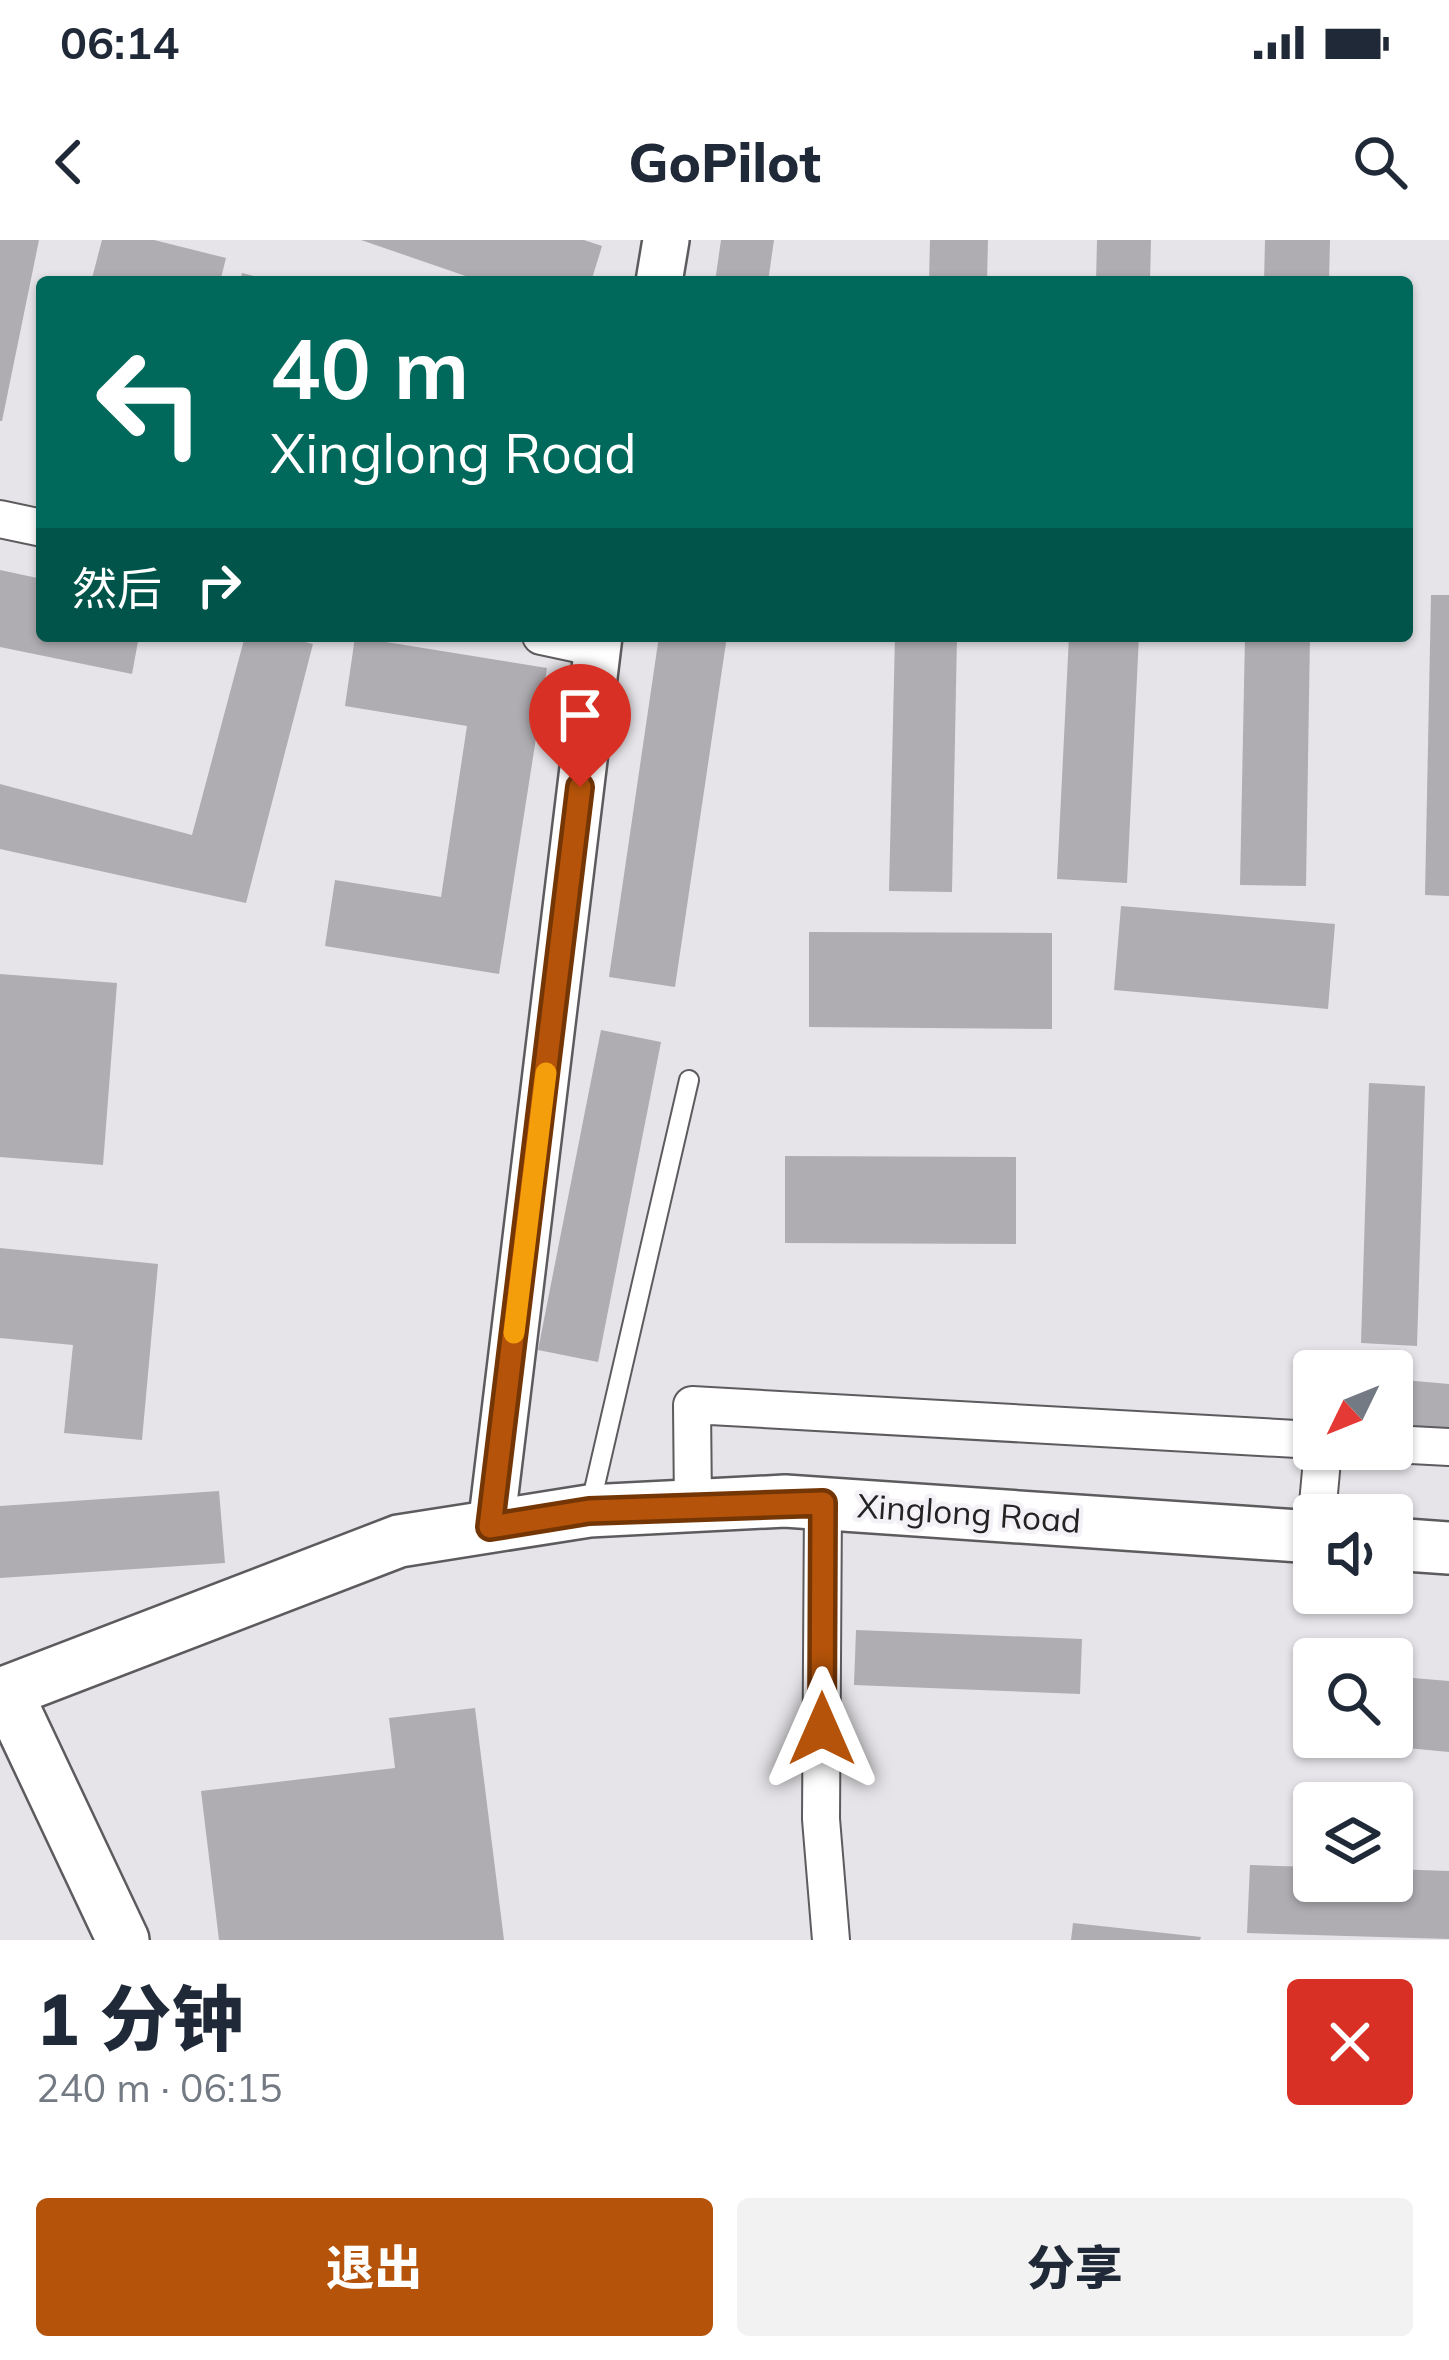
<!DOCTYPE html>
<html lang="zh">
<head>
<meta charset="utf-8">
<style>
  body { margin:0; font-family:Mulish,"Noto Sans SC",sans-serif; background:#f2f2f3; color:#1f2937; height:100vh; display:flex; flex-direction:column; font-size:45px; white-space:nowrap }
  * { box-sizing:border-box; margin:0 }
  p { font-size:39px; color:#747a83 }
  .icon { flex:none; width:66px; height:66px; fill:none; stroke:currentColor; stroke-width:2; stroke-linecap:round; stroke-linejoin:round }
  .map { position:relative; height:1700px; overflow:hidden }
  .panel { display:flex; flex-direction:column; background:#fff; flex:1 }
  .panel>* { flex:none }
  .guide { position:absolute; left:36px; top:36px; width:1377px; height:366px; border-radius:12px; box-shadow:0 3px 9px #0004; background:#00695c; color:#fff; overflow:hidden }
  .needle { width:78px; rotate:227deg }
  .buttons { position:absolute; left:1293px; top:1110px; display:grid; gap:24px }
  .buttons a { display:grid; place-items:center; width:120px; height:120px; border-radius:12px; background:#fff; box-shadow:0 3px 9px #0004; font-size:60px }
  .pin { position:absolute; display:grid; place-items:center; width:102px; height:102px; color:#fff; margin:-123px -51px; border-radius:50% 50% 50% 0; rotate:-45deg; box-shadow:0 0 12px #0007 }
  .pin .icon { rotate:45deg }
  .me { position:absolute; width:132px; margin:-66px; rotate:0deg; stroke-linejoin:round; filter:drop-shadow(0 0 9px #0008) }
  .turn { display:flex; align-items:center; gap:42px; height:252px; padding:0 36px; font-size:54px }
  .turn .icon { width:156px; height:156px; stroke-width:2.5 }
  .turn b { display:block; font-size:84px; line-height:102px }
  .then { display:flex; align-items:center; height:114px; padding:0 36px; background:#0003; gap:24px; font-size:45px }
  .round { display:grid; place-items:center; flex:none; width:126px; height:126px; border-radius:12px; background:#f2f2f3 }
  .summary { display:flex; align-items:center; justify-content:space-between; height:204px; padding:0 36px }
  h1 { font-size:72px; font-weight:800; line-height:90px }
  .primary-button { display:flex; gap:24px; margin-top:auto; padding:24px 36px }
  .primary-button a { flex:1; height:138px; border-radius:12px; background:#b45309; color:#fff; font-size:48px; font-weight:800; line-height:138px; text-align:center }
  .primary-button a+a { background:#f2f2f3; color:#1f2937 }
  .status { display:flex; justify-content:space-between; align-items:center; height:84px; padding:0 60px; background:#fff; direction:ltr }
  .status svg { height:33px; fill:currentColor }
  header { display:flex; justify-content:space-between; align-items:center; height:156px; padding:0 36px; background:#fff; font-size:54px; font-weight:800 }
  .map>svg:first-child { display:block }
  .building { fill:#afadb1 }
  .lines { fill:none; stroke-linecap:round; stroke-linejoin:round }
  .service-casing { stroke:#5d5b5e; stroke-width:22 }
  .minor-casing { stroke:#5d5b5e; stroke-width:40 }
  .tertiary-casing { stroke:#5d5b5e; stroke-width:50 }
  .secondary-casing { stroke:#5d5b5e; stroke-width:56 }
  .service { stroke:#fff; stroke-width:18 }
  .minor { stroke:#fff; stroke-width:36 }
  .tertiary { stroke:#fff; stroke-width:45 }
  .secondary { stroke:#fff; stroke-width:51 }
  .route-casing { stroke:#753606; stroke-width:30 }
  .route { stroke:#b45309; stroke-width:21 }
  .slow { stroke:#f59e0b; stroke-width:21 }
  .labels { text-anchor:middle; stroke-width:9; stroke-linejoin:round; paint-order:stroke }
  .street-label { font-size:33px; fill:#242324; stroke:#f3f1f5 }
</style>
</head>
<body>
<div class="status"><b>06:14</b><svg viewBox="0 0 49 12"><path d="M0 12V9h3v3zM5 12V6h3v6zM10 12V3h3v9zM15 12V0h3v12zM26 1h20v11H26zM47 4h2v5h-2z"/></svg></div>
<header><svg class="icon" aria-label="back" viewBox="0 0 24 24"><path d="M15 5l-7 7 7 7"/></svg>GoPilot<svg class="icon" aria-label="search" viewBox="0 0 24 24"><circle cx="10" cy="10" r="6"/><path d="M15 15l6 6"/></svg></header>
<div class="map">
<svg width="1449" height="1700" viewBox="0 0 1449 1700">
  <rect width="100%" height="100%" fill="#e6e4e8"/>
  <g class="building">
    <path d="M0,0H39L2,181H0Z"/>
    <path d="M102,0H154L226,18L220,42H91Z"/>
    <path d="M361,0H584L602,6L591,42H483Z"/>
    <path d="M721,0H774L768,42H715Z"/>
    <path d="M930,0H988L987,42H929Z"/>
    <path d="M1097,0H1151L1150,42H1096Z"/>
    <path d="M1265,0H1330L1329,42H1264Z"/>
    <path d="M242,33L270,40L269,42H240Z"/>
    <path d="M0,330L42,339V396H139L132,434L0,407Z"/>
    <path d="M1431,355H1449V656L1425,655Z"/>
    <path d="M245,396H282L313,404L246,663L0,609V544L192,595Z"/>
    <path d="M659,396H727L675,747L609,737Z"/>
    <path d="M895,396H957L952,652L889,651Z"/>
    <path d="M1069,396H1139L1127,643L1057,639Z"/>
    <path d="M1245,396H1310L1306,646L1240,645Z"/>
    <path d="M355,397L547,428L499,734L325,706L335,640L441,657L467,486L345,466Z"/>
    <path d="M1121,666L1335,684L1328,769L1114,750Z"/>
    <path d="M809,692L1052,693V789L809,787Z"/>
    <path d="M0,734L117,743L103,925L0,917Z"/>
    <path d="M601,790L661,802L598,1122L538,1110Z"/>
    <path d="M1369,843L1425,846L1417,1106L1361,1103Z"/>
    <path d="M785,916L1016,917V1004L785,1003Z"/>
    <path d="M0,1008L158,1024L142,1200L64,1193L73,1105L0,1098Z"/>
    <path d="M1392,1139L1449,1144V1195L1392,1191Z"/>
    <path d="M219,1251L225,1323L0,1338V1266Z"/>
    <path d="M856,1390L1082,1399L1080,1454L854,1445Z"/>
    <path d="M1413,1438L1449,1441V1512L1407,1508Z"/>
    <path d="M475,1468L504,1700H219L201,1551L395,1528L389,1478Z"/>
    <path d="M1250,1625L1314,1627V1641H1392V1629L1449,1631V1699L1247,1693Z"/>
    <path d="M1073,1683L1201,1697L1200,1700H1071Z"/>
  </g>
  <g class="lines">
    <g class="service-casing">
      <path id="service" d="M590,1267L689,840"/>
    </g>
    <g class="minor-casing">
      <g id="minor">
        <path d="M0,279L42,288"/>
        <path d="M541,396L597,408"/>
        <path d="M1392,1204L1449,1207"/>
        <path d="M823,1263L821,1579L831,1700"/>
        <path d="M693,1266L692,1165L1314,1200"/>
        <path d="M1317,1275L1323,1209"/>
      </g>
    </g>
    <g class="tertiary-casing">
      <g id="tertiary">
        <path d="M659,42L666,0"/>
        <path d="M491,1287L599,396"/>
      </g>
    </g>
    <g class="secondary-casing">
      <g id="secondary">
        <path d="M1392,1304L1449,1308"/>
        <path d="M6,1452L399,1301L589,1271L785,1261L1314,1297"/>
        <path d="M6,1452L123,1700"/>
      </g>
    </g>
    <use href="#service" class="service"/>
    <use href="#minor" class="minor"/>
    <use href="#tertiary" class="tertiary"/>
    <use href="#secondary" class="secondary"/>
  </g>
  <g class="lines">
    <g class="route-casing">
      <path id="route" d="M580,547L490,1287L589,1271L823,1263L822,1489"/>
    </g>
    <use href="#route" class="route"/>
    <path class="slow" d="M514,1093L546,833"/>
  </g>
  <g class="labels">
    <g class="street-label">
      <text transform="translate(969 1273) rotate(4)" y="12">Xinglong Road</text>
    </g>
  </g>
</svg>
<div class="buttons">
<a><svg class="needle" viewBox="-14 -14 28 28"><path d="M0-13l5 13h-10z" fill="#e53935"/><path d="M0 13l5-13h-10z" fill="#747a83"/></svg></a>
<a><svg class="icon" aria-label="sound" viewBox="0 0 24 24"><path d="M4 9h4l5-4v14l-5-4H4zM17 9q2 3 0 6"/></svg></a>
<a><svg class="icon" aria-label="search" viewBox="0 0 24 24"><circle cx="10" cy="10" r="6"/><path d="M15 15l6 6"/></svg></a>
<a><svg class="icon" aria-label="layers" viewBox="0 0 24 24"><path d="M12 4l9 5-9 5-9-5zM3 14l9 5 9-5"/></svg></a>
</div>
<div class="pin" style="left:580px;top:547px;background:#d93025"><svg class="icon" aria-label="arrive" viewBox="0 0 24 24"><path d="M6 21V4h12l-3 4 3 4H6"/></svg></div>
<svg class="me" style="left:822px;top:1489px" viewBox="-20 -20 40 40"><path d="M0-17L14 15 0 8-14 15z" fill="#b45309" stroke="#fff" stroke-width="4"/></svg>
<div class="guide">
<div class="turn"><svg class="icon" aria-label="left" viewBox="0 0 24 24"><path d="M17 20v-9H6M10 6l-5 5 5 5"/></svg><div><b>40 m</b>Xinglong Road</div></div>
<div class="then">然后<svg class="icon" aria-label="right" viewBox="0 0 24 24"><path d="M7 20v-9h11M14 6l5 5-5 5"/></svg></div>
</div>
</div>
<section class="panel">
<div class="summary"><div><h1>1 分钟</h1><p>240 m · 06:15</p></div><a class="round" style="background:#d93025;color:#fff"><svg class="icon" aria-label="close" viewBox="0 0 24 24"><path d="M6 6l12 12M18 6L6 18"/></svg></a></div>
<div class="primary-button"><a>退出</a><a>分享</a></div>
</section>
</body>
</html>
